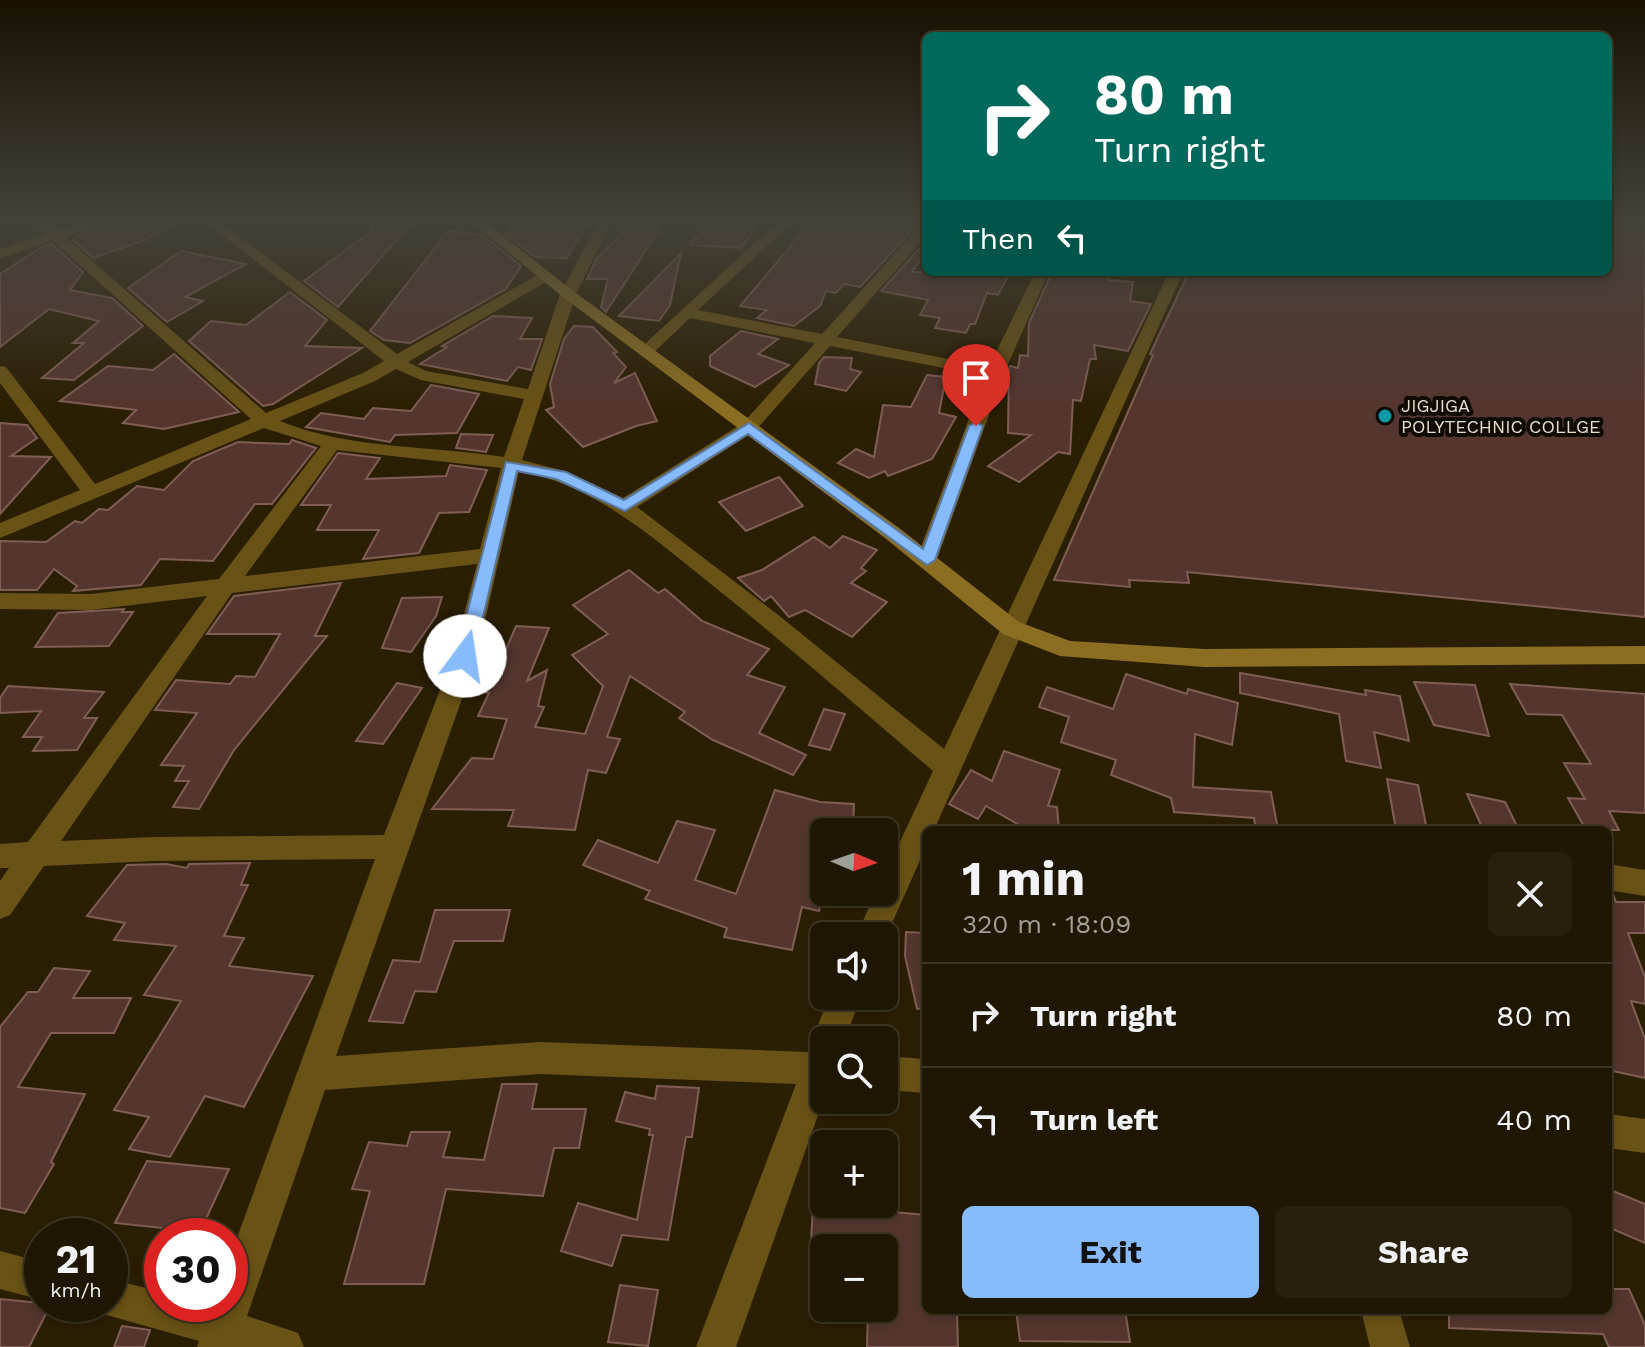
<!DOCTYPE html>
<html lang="en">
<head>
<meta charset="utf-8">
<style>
  body { margin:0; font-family:"Work Sans",sans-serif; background:#28200c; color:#f1f3f6; height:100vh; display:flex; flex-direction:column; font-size:30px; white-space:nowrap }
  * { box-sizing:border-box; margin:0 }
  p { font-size:26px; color:#a29f99 }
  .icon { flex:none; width:44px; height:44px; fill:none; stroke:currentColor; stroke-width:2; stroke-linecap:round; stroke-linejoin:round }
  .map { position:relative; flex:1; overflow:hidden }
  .drawer { position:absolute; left:922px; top:826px; width:690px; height:488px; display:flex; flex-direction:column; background:#201702; border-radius:12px; box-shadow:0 4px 12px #0003,0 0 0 2px #3d3624 }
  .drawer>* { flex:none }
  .top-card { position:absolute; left:922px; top:32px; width:690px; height:244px; border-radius:12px; box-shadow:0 4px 12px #0003,0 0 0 2px #3d3624; background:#00695c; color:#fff; overflow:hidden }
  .needle { width:52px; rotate:92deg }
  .controls { position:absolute; left:810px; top:818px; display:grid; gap:16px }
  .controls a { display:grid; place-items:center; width:88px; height:88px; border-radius:12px; background:#201702; box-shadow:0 4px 12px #0003,0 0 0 2px #3d3624; font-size:40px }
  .speed { position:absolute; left:24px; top:1218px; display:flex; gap:16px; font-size:40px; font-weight:700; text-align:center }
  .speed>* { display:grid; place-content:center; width:104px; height:104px; border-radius:50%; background:#201702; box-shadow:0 4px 12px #0003,0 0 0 2px #3d3624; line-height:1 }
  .speed small { font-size:20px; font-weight:400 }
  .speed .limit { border:12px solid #d22; background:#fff; color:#111 }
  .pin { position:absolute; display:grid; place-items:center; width:68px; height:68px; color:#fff; margin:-82px -34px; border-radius:50% 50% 50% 0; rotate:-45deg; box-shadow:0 0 8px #0007 }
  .pin .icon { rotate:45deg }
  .me { position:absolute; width:88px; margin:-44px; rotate:14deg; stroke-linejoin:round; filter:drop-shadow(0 0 6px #0008) }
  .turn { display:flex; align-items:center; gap:28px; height:168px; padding:0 40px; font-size:36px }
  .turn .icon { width:104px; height:104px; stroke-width:2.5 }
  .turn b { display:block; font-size:56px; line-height:68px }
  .then { display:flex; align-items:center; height:76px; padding:0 40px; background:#0003; gap:16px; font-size:30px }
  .round { display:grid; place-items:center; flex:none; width:84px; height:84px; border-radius:12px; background:#28200c }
  .summary { display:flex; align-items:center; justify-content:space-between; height:136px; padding:0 40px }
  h1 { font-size:48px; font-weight:700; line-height:60px }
  .cta { display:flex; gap:16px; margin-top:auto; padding:16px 40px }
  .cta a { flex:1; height:92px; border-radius:12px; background:#87bbfb; color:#111; font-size:32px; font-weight:700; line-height:92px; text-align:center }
  .cta a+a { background:#28200c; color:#f1f3f6 }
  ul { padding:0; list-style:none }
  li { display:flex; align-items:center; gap:24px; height:104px; padding:0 40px; border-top:2px solid #3d3624 }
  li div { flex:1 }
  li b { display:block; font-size:30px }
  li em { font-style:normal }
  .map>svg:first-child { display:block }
  .building { fill:#55362f; stroke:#805e56; stroke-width:2 }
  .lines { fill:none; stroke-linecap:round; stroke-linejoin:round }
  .street { fill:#695215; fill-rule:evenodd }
  .secondary { fill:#8b6e22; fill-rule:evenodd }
  .route { fill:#87bbfb; stroke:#587aa3; stroke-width:2 }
  .culture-dot { fill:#0f9aa8; stroke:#0f0a02; stroke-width:3 }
  .labels { text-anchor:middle; stroke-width:8; stroke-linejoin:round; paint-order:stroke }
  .far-poi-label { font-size:18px; fill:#e6dfce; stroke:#0f0a02; text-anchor:start }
</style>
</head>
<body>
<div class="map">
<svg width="1645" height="1347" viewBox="0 0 1645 1347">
  <rect width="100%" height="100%" fill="#2b1f03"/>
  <g class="building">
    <path d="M112,220H179L143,241L93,258L74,241V237L109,226Z"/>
    <path d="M366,220H414L338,307L304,281L373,230Z"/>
    <path d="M516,220H563L587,222L567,258L535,257L505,234Z"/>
    <path d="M714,220L757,227L741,248L689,245Z"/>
    <path d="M831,220H882L916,226L860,287L844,284L836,293L826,291L820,306L794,326L757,318L767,310L740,306L811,222L829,224Z"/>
    <path d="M1608,220H1645V617L1187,572L1189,583L1129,580L1130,587L1054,580L1153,355L1150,354L1189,272H1608Z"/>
    <path d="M632,223L661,227L606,312L601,307L608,279H587L597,258Z"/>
    <path d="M448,231L483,235L521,266L506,289L410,343L384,340L370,331Z"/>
    <path d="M926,241V252L912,272H1010L998,295L987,293L975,324H970L966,333L935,328L940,318L920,315L928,300L881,291Z"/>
    <path d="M52,244L83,272L70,290L112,298L143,326L74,380L42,378L84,343H73L99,321L49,309L0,347V274L40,248Z"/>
    <path d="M181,251L246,264L185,297L203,301L167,322L128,288Z"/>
    <path d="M681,253L670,305L659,321L619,316Z"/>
    <path d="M1052,272H1108V280L1133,282L1130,301L1151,304L1128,351L1094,345L1096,359H1090L1081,401L1073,400L1070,454L1058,452L1019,482L988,466L1031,435L1008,433L1009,370L1010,366L1018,368L1020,355L1028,356L1029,323Z"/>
    <path d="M290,292L327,320L305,346L362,348L273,404L263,406L189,341L211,321L246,325Z"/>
    <path d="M493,316L532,318L520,339H542L531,370L518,367L507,381L420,364L447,347L442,346Z"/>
    <path d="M574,326L593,327L617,352L613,353L626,367L614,383L635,373L657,421L636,426L583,447L546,410L554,407L550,384L564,339Z"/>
    <path d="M741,331L778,339L758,354L789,365L755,387L710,366V356Z"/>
    <path d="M174,354L239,412L164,429L123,423L136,410L60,401L108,366L153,370Z"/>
    <path d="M824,357L852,358L850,369L861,372L846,391L815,384L819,363Z"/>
    <path d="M927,375L946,377L939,413L956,417L932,459L888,476L885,471L869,478L838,463L856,449L874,457L883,405L911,407Z"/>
    <path d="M431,385L479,394L457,433L395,435L390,442L306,427L321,413L364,419L373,408L411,411Z"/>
    <path d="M0,423L27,425L37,438L11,456L51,457L0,514Z"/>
    <path d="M461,434L493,435L486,452L456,448Z"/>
    <path d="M292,440L316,448L272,504H255L213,561L160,559L141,585L73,591L77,586L54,569L37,590H0V541L46,542L75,521L82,523L99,509L108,510L137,486L164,490L193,461L238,442L289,444Z"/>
    <path d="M338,453L380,458L366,479L446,476L450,465L487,470L469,512L439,513L419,553L363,559L379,530H317L331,505H301Z"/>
    <path d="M779,477L803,506L746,531L719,502Z"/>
    <path d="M843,536L877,550L861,568L866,571L851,583L887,602L852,637L805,610L789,617L771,596L764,601L738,578L762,570L814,537L830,548Z"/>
    <path d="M629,570L658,593L665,589L702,621L769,649L747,675L785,687L759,733L806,755L793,775L713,740L679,718L685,712L630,676L607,737L620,739L606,773L588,770L575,830L508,826L514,810L432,809L472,758L493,759L507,719L478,716L489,693L478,692L496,654H504L516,626L549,628L527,681L547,670L538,706L544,707L535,727L585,734L603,686L572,655L608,634L573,605Z"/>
    <path d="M341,583L315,636H327L234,750L199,809L173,807L189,781H175L184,766L161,765L197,713L155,710L176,680L230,684L236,676L255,677L280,634H207L234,596Z"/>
    <path d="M442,597L436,616L411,652L382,648L402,598Z"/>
    <path d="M124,609L122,612H133L109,646L35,647L58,613Z"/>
    <path d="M1240,673L1366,695L1365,690L1400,696L1409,741L1374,732L1381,768L1346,761L1339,714L1240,693Z"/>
    <path d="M1126,674L1187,694L1188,689L1238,703L1232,745L1195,734L1193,787L1271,792L1278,830H1256L1254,818L1174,812L1171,798L1111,775L1116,760L1061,742L1069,717L1039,707L1047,687L1113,709Z"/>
    <path d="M1414,682L1475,685L1489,736L1434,725Z"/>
    <path d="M397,683L422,688L383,744L356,741Z"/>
    <path d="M1510,684L1645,694V813L1609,811L1619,830H1586L1568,798L1585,799L1564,763L1591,764L1562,715L1527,714Z"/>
    <path d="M8,686L104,692L84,718H97L77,750L33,751L42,737H23L41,711L0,713V698Z"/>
    <path d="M824,709L845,714L830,750L809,745Z"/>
    <path d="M1004,751L1060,770L1048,806L1057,807L1059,829L1021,826L986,806L978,819L949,804L971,770L992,781Z"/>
    <path d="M1387,779L1418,785L1427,830H1396Z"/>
    <path d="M775,790L820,802L854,804L853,829L824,828V892L819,911L802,907L792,950L724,937L727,928L645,899L650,891L583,865L598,840L658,863L677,821L715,830L695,880L736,894Z"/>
    <path d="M1467,794L1505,802L1518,828L1481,825Z"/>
    <path d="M250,863L241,885H248L224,936L244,938L229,966L313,976L244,1107L205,1096L170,1157L129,1149L149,1117L114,1110L181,1001L144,995L176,946L114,940L125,923L87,916L127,865L166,864L187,868L189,864Z"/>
    <path d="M1608,893L1613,894L1616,902H1645V933H1628L1645,977V1004L1631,1001L1645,1039V1078L1608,1070Z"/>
    <path d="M435,910H510L503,941H454L436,992L415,991L403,1023L369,1021L393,960L420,962Z"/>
    <path d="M906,932L926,933V1008L917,1009L905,956Z"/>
    <path d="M54,968L90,971L73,998H131L114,1033H51L18,1087L85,1094L51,1162L54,1164L25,1213L0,1208V1027L28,992H38Z"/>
    <path d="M502,1084H537L532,1109H586L579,1148H554L543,1196L446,1189L424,1284H344L370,1191L352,1189L369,1142L407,1146L411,1132H450L443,1157L484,1160Z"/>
    <path d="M657,1086L699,1088L692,1137H686L668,1240L622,1235L612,1266L561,1251L578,1203L637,1220L653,1135H649L650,1129L616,1121L625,1092L655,1099Z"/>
    <path d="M147,1161L229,1169L200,1232L115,1223Z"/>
    <path d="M1608,1189L1645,1204V1243L1608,1227Z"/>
    <path d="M813,1205L926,1215V1310H957L958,1347H867L868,1308H884V1248L811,1242Z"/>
    <path d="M620,1285L658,1290L648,1346L608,1342Z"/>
    <path d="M1608,1289H1629L1645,1325V1347H1609L1603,1334L1449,1328V1310H1608Z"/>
    <path d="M0,1299L51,1304L29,1347H0Z"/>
    <path d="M1016,1310H1125L1130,1342L1020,1341Z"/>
    <path d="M122,1326L150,1330L144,1347H114Z"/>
  </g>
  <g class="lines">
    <g class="street">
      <path d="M31,220H46L58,230L91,220H109L108,223L65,237L266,413L363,373L384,361L203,220H217L397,354L541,273H551V279L408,362L426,371L528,389L560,294L600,220H612L576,294L522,460L568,472L623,498L743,423L815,343L690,318L651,355L645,356L637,351L780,220H795L698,310L822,334L921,225L926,224V236L837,337L989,367L1035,272H1049L1004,373L935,565H919L916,560L985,376L830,346L755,431L637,507L777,614L944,749L1169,272H1183L934,830H926V847L884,941V936H856L876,892H884V876L933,771C863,711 794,651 722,593C660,544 599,486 519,471L477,656L336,1056L540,1042L808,1052L829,996H861L845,1040H824V1098L736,1347H696L796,1084L540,1074L325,1090L247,1316L298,1333L304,1347H197L199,1341L96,1312L93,1304H110V1279L162,1292V1304H230V1257L375,859L154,861L44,866L10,915L0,919V881L9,868H0V844L28,842L207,596L91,610L0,609V593L91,594L219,579L321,446L264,428L0,538V523L80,490L0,383V366L6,367L95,484L251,419L53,241L0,258V249L46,234ZM396,369L421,380L524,399L504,457C429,445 351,450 280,421L375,381ZM337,450L501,468L480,549L245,576ZM477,564L453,656L384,835L154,837L61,841L232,593Z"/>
      <path d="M1608,864L1645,870V896L1608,890Z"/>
      <path d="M884,1056L926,1059V1093L884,1090Z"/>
      <path d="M1608,1114L1645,1119V1153L1608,1148Z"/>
      <path d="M0,1251L42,1262V1300L0,1289Z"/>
      <path d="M1361,1310H1399L1410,1347H1370Z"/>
    </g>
    <path class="secondary" d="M469,220H483L573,291L899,528L1019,622L1070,641L1204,649L1645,646V664L1204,667L1060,656L1003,634L885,538L563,297Z"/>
  </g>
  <linearGradient id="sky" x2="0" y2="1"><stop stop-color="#181102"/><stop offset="0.54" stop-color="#444239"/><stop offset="1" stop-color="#444239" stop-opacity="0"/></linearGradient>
  <rect width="1645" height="408" fill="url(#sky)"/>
  <path class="route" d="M976,422L983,426L935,560L927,565L748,434L625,511L556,479L517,471L474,656L465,663L456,656L506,462L566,472L624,500L749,423L923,549L969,426Z"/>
  <circle class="culture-dot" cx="1385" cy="416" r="8"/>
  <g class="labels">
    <g class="far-poi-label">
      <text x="1401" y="412">JIGJIGA<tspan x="1401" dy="21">POLYTECHNIC COLLGE</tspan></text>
    </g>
  </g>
</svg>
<div class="controls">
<a><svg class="needle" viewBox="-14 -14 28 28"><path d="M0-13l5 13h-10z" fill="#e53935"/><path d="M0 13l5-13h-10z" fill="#a29f99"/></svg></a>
<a><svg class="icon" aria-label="sound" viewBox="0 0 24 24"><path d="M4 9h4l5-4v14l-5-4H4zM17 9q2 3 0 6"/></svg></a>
<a><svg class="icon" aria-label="search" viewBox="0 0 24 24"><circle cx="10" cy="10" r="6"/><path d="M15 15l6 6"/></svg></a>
<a>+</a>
<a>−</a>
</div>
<div class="speed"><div>21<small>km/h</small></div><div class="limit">30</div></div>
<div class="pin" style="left:976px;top:426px;background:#d93025"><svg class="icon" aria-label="arrive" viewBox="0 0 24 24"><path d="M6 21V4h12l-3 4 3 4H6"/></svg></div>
<svg class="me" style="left:465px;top:656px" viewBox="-20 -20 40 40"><circle r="19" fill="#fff"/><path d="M0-13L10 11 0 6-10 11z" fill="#87bbfb"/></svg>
<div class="top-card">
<div class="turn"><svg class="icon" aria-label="right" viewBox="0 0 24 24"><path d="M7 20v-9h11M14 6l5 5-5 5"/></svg><div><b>80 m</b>Turn right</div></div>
<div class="then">Then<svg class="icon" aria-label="left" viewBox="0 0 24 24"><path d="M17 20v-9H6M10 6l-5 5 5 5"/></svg></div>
</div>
<section class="drawer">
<div class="summary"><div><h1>1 min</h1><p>320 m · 18:09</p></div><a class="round"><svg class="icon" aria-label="close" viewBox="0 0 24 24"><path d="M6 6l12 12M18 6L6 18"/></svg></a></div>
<ul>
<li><svg class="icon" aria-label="right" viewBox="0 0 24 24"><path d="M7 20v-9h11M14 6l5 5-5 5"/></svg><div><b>Turn right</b></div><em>80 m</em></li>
<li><svg class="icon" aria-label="left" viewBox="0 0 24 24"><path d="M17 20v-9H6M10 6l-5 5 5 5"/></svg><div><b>Turn left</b></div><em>40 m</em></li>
</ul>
<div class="cta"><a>Exit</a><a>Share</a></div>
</section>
</div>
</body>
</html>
